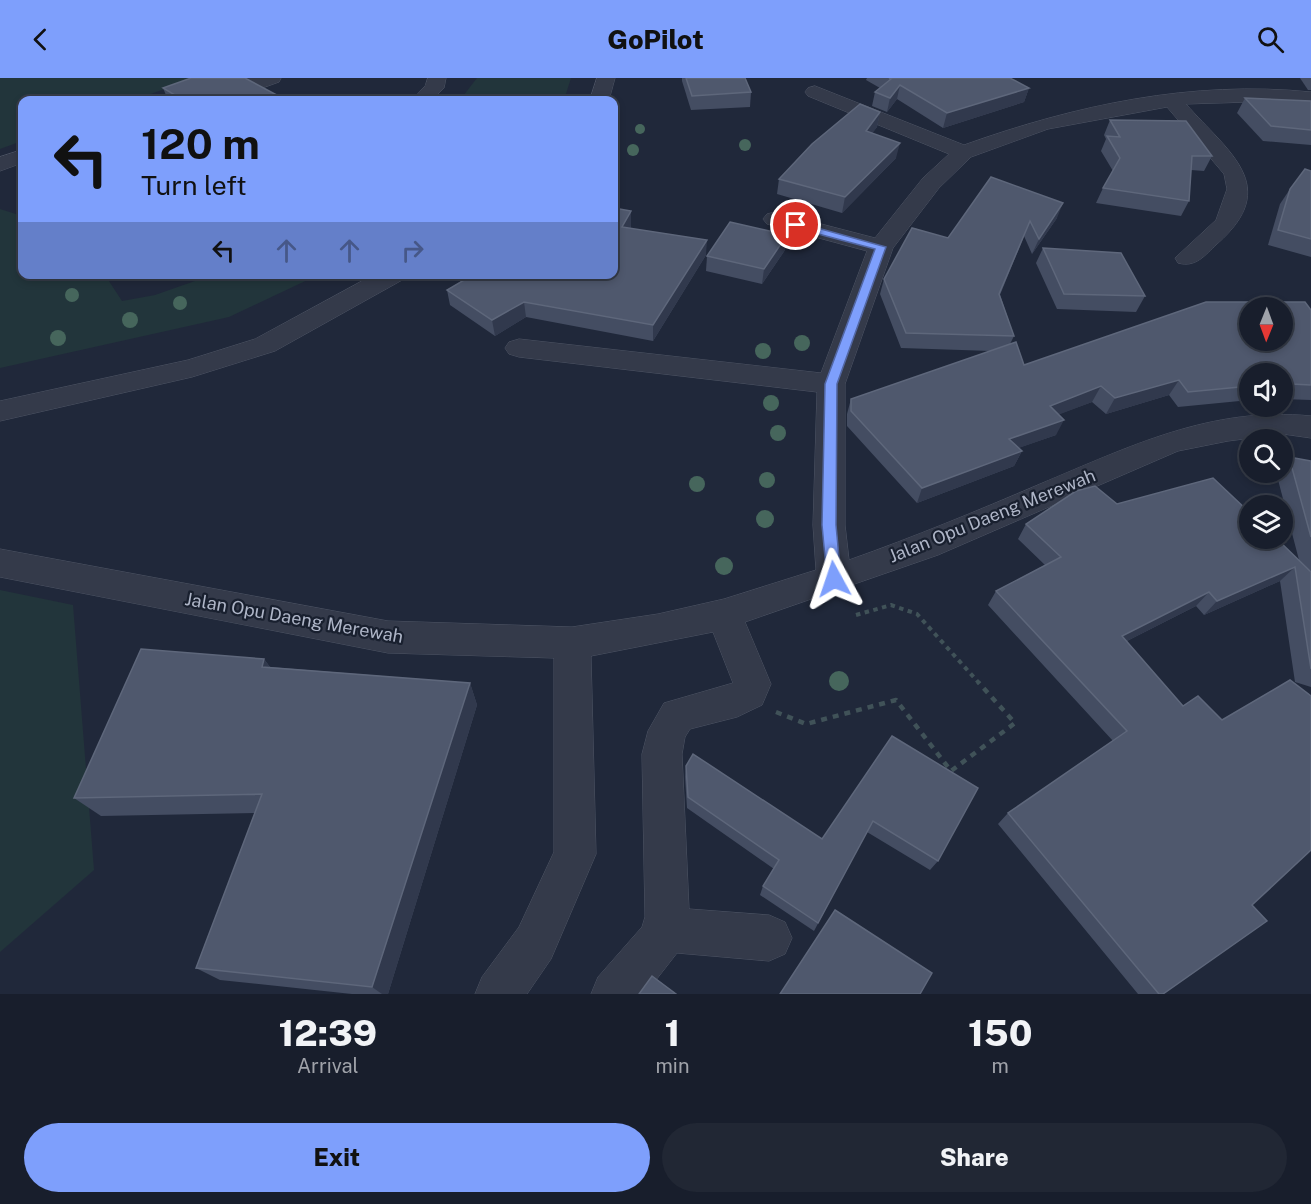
<!DOCTYPE html>
<html lang="en">
<head>
<meta charset="utf-8">
<style>
  body { margin:0; font-family:"Public Sans",sans-serif; background:#212734; color:#f1f3f6; height:100vh; display:flex; flex-direction:column; font-size:22px; white-space:nowrap }
  * { box-sizing:border-box; margin:0 }
  p { font-size:20px; color:#9fa2a9 }
  .icon { flex:none; width:33px; height:33px; fill:none; stroke:currentColor; stroke-width:2; stroke-linecap:round; stroke-linejoin:round }
  .map { position:relative; height:916px; overflow:hidden }
  .panel { display:flex; flex-direction:column; background:#181e2c; flex:1 }
  .panel>* { flex:none }
  .banner { position:absolute; left:18px; top:18px; width:600px; height:183px; border-radius:12px; box-shadow:0 3px 9px #0003,0 0 0 2px #363c48; background:#7e9ffc; color:#111; overflow:hidden }
  .needle { width:39px; rotate:181deg }
  .controls { position:absolute; left:1239px; top:219px; display:grid; gap:12px }
  .controls a { display:grid; place-items:center; width:54px; height:54px; border-radius:50%; background:#181e2c; box-shadow:0 3px 9px #0003,0 0 0 2px #363c48; font-size:30px }
  .pin { position:absolute; display:grid; place-items:center; width:51px; height:51px; color:#fff; margin:-26px; border:3px solid #fff; border-radius:50%; box-shadow:0 2px 6px #0007 }
  .me { position:absolute; width:66px; margin:-33px; rotate:355deg; stroke-linejoin:round; filter:drop-shadow(0 0 4px #0008) }
  .turn { display:flex; align-items:center; gap:21px; height:126px; padding:0 24px; font-size:27px }
  .turn .icon { width:78px; height:78px; stroke-width:2.5 }
  .turn b { display:block; font-size:42px; line-height:51px }
  .lanes { display:flex; align-items:center; height:57px; padding:0 24px; background:#0003; justify-content:center; gap:30px; direction:ltr }
  .lanes .off { opacity:.35 }
  .eta { display:flex; justify-content:space-evenly; align-items:center; height:102px; text-align:center }
  .eta b { font-size:36px; font-weight:800; line-height:42px }
  .cta { display:flex; gap:12px; margin-top:auto; padding:12px 24px }
  .cta a { flex:1; height:69px; border-radius:36px; background:#7e9ffc; color:#111; font-size:24px; font-weight:800; line-height:69px; text-align:center }
  .cta a+a { background:#212734; color:#f1f3f6 }
  header { display:flex; justify-content:space-between; align-items:center; height:78px; padding:0 24px; background:#7e9ffc; color:#111; font-size:27px; font-weight:800 }
  .map>svg:first-child { display:block }
  .green { fill:#22353b }
  .lines { fill:none; stroke-linecap:round; stroke-linejoin:round }
  .minor-casing { stroke:#4e5565; stroke-width:1 }
  .path-far1 { stroke:#405258; stroke-width:4; stroke-dasharray:4.5 4.5; stroke-linecap:butt }
  .path { stroke:#405258; stroke-width:4.5; stroke-dasharray:6 6; stroke-linecap:butt }
  .minor { fill:#343a4a; fill-rule:evenodd }
  .tree { fill:#46665c }
  .wall { fill:#444d62 }
  .shaded-wall { fill:#31394d }
  .building { fill:#4f586d; stroke:#5e677b; stroke-width:1.5; fill-rule:evenodd }
  .route { fill:#7e9ffc; stroke:#5267a4; stroke-width:1.5 }
  .labels { text-anchor:middle; stroke-width:4.5; stroke-linejoin:round; paint-order:stroke }
  .street-label { font-size:18px; fill:#aeb5c7; stroke:#19202f }
</style>
</head>
<body>
<header><svg class="icon" aria-label="back" viewBox="0 0 24 24"><path d="M15 5l-7 7 7 7"/></svg>GoPilot<svg class="icon" aria-label="search" viewBox="0 0 24 24"><circle cx="10" cy="10" r="6"/><path d="M15 15l6 6"/></svg></header>
<div class="map">
<svg width="1311" height="916" viewBox="0 0 1311 916">
  <rect width="100%" height="100%" fill="#20283a"/>
  <g class="green">
    <path d="M0,0H195L134,22H22V63L0,71Z"/>
    <path d="M477,0H571L564,22H460Z"/>
    <path d="M0,131L22,138V196L105,197L122,223L155,217L212,197H318L229,239L0,290Z"/>
    <path d="M0,512L73,527L94,792L0,874Z"/>
  </g>
  <g class="lines">
    <g class="minor-casing">
      <g id="minor">
        <path d="M237,0H281L279,4L265,9L216,14L188,22H159L162,18L214,2Z"/>
        <path d="M428,0H446L444,10L432,22H412L425,8Z"/>
        <path d="M597,0H615L609,22H590Z"/>
        <path d="M815,8L964,67C1076,27 1192,2 1311,14V26L1281,23L1186,26C1228,74 1283,108 1217,166C1205,177 1196,190 1178,185L1175,180L1216,142L1227,111L1224,96L1167,29L1048,51L971,79L939,110L893,170L845,306V447L849,482C914,459 977,433 1040,406C1129,369 1211,328 1311,338V360L1283,356L1228,363L1178,373L938,477L745,544L771,606L762,627L737,639L690,651L685,659L682,676L689,831L769,837L785,844L792,860L785,876L769,883L677,875L645,916H591L598,899L642,849L645,839L642,676L648,653L664,625L733,605L713,554L591,578L596,776L551,881L527,916H475L482,899L519,849L554,774V580L388,575L0,499V471L388,543L572,549L658,536L724,521L816,492L813,447L817,314L519,279L509,276L505,270L509,264L519,261L821,295L867,173L767,146L763,141L767,136L775,134L875,160L923,100L949,76L808,18L805,14L808,10Z"/>
        <path d="M22,72V85L0,93V79Z"/>
        <path d="M375,196H407L404,201L275,273L192,299L0,343V323L188,282L255,261Z"/>
      </g>
    </g>
    <path class="path-far1" d="M856,537L891,527L917,536L979,605"/>
    <path class="path" d="M776,634L806,646L896,622L951,693L1015,645L978,604"/>
    <use href="#minor" class="minor"/>
  </g>
  <g class="tree">
    <circle cx="640" cy="51" r="5"/>
    <circle cx="745" cy="67" r="6"/>
    <circle cx="633" cy="72" r="6"/>
    <circle cx="72" cy="217" r="7"/>
    <circle cx="180" cy="225" r="7"/>
    <circle cx="130" cy="242" r="8"/>
    <circle cx="58" cy="260" r="8"/>
    <circle cx="802" cy="265" r="8"/>
    <circle cx="763" cy="273" r="8"/>
    <circle cx="771" cy="325" r="8"/>
    <circle cx="778" cy="355" r="8"/>
    <circle cx="767" cy="402" r="8"/>
    <circle cx="697" cy="406" r="8"/>
    <circle cx="765" cy="441" r="9"/>
    <circle cx="724" cy="488" r="9"/>
    <circle cx="839" cy="603" r="10"/>
  </g>
  <g class="wall">
    <path d="M682,0H745L751,14L750,29L691,32L682,3Z"/>
    <path d="M867,0H1010L1029,10L1024,24L943,50L897,21L887,34L872,28L875,14L880,10L866,2Z"/>
    <path d="M1300,0H1311V12H1308Z"/>
    <path d="M163,10L286,22H168Z"/>
    <path d="M1245,20L1311,23V67L1263,63L1237,35Z"/>
    <path d="M880,34L877,49L872,55L896,80L842,135L777,116L779,101Z"/>
    <path d="M1110,42L1212,78L1204,93L1191,92L1189,123L1181,138L1096,125L1103,110L1113,93L1101,73L1106,61L1104,57Z"/>
    <path d="M1311,93V179L1268,167L1280,126L1290,111Z"/>
    <path d="M991,99L1057,140L1032,176L1024,158L1000,217L1014,258L1010,266L1024,287L1311,232V322L1282,321V296H1250V322L1178,329L1169,317L1106,336L1092,324L1059,336L1056,357L1018,370L1022,373L1014,388L917,425L847,348V336L851,321L991,273L901,270L880,216L884,201L948,160Z"/>
    <path d="M614,130L631,148L630,151L706,177L653,263L526,239L495,258L450,227L447,212L463,202V199L614,196Z"/>
    <path d="M787,157L785,172L762,206L706,193L707,178Z"/>
    <path d="M1043,170L1145,218L1136,234L1057,231L1036,185Z"/>
    <path d="M1289,379L1311,383V609L1295,604L1280,503L1204,537L1196,528L1127,563L1252,827L1163,916H1138L998,746L1008,735L1113,663L988,527L996,513L1045,487L1018,461L1026,446L1117,426L1299,482L1276,394H1282V386Z"/>
    <path d="M264,581L270,589L470,605L477,627L388,916H352L220,902L196,890L255,735L101,738L74,720Z"/>
    <path d="M892,658L938,783L930,792L867,754L814,853L760,817L763,808L774,791L687,730L685,699L686,688L822,761Z"/>
  </g>
  <g class="shaded-wall">
    <path d="M900,7L897,21L887,34L890,20Z"/>
    <path d="M1029,10L1024,24L943,50L947,35Z"/>
    <path d="M880,34L877,49L863,68L866,53Z"/>
    <path d="M900,65L896,80L842,135L845,119Z"/>
    <path d="M1063,125L1057,140L1032,176L1039,161Z"/>
    <path d="M631,133V148L622,165V149Z"/>
    <path d="M787,157L785,172L762,206L764,191Z"/>
    <path d="M707,162L706,177L653,263V247Z"/>
    <path d="M524,224L526,239L495,258L492,242Z"/>
    <path d="M1179,302L1169,317L1106,336L1115,320Z"/>
    <path d="M1101,308L1092,324L1042,343L1050,328Z"/>
    <path d="M1064,342L1056,357L1002,376L1009,361Z"/>
    <path d="M1022,373L1014,388L917,425L922,410Z"/>
    <path d="M1295,489L1280,503L1204,537L1217,523Z"/>
    <path d="M1209,514L1196,528L1111,571L1122,558Z"/>
    <path d="M264,581L280,603L262,589Z"/>
    <path d="M470,605L477,627L388,916H382L372,909Z"/>
  </g>
  <g class="building">
    <path d="M191,0H245L286,22H183L163,10Z"/>
    <path d="M686,0H745L751,14L692,18Z"/>
    <path d="M889,0H1010L1029,10L947,35L900,7L890,20L875,14L891,1Z"/>
    <path d="M1245,20L1311,23V52L1271,48Z"/>
    <path d="M860,26L880,34L866,53L900,65L845,119L779,101L812,66Z"/>
    <path d="M1110,42L1186,43L1212,78H1192L1189,123L1103,110L1120,80L1107,58L1120,59Z"/>
    <path d="M1305,91L1311,93V161L1278,152L1290,111Z"/>
    <path d="M991,99L1063,125L1039,161L1030,143L999,216L1014,258L906,255L884,201L912,150L948,160Z"/>
    <path d="M614,130L631,133L622,149L707,162L653,247L524,224L492,242L447,212L466,201L463,199L467,196H614Z"/>
    <path d="M730,144L787,157L764,191L707,178Z"/>
    <path d="M1043,170L1121,175L1145,218L1064,216Z"/>
    <path d="M1206,224H1305L1311,232V307L1291,306L1289,304H1282V296H1250V308L1188,314L1179,302L1115,320L1101,308L1050,328L1064,342L1009,361L1022,373L922,410L851,333V321L1016,264L1024,287ZM1250,230H1282V262H1250Z"/>
    <path d="M1289,379L1311,383V459Z"/>
    <path d="M1213,400L1250,435V460H1276L1311,494V591L1295,489L1217,523L1209,514L1122,558L1183,628L1198,618L1222,642L1290,602L1311,618V772L1252,827L1267,843L1163,916H1159L1008,735L1127,653L996,513L1061,479L1026,446L1076,413L1095,408L1117,426Z"/>
    <path d="M141,571L264,581L262,589L470,605L372,909L196,890L262,716L74,720Z"/>
    <path d="M892,658L978,710L938,783L873,743L818,845L763,808L779,782L688,719L686,688L693,676L822,761Z"/>
    <path d="M835,832L932,895L920,916H780Z"/>
    <path d="M652,898L676,916H639Z"/>
  </g>
  <path class="route" d="M796,144L886,169L837,306L836,447L841,501L834,507L827,501L822,447L825,306L875,171L792,149L791,147Z"/>
  <g class="labels">
    <g class="street-label">
      <text transform="translate(992 438) rotate(-22)" y="6">Jalan Opu Daeng Merewah</text>
      <text transform="translate(294 540) rotate(10)" y="6">Jalan Opu Daeng Merewah</text>
    </g>
  </g>
</svg>
<div class="controls">
<a><svg class="needle" viewBox="-14 -14 28 28"><path d="M0-13l5 13h-10z" fill="#e53935"/><path d="M0 13l5-13h-10z" fill="#9fa2a9"/></svg></a>
<a><svg class="icon" aria-label="sound" viewBox="0 0 24 24"><path d="M4 9h4l5-4v14l-5-4H4zM17 9q2 3 0 6"/></svg></a>
<a><svg class="icon" aria-label="search" viewBox="0 0 24 24"><circle cx="10" cy="10" r="6"/><path d="M15 15l6 6"/></svg></a>
<a><svg class="icon" aria-label="layers" viewBox="0 0 24 24"><path d="M12 4l9 5-9 5-9-5zM3 14l9 5 9-5"/></svg></a>
</div>
<div class="pin" style="left:796px;top:147px;background:#d93025"><svg class="icon" aria-label="arrive" viewBox="0 0 24 24"><path d="M6 21V4h12l-3 4 3 4H6"/></svg></div>
<svg class="me" style="left:834px;top:501px" viewBox="-20 -20 40 40"><path d="M0-17L14 15 0 8-14 15z" fill="#7e9ffc" stroke="#fff" stroke-width="4"/></svg>
<div class="banner">
<div class="turn"><svg class="icon" aria-label="left" viewBox="0 0 24 24"><path d="M17 20v-9H6M10 6l-5 5 5 5"/></svg><div><b>120 m</b>Turn left</div></div>
<div class="lanes"><svg class="icon" aria-label="left" viewBox="0 0 24 24"><path d="M17 20v-9H6M10 6l-5 5 5 5"/></svg><svg class="icon off" aria-label="ahead" viewBox="0 0 24 24"><path d="M12 20V5M6 11l6-6 6 6"/></svg><svg class="icon off" aria-label="ahead" viewBox="0 0 24 24"><path d="M12 20V5M6 11l6-6 6 6"/></svg><svg class="icon off" aria-label="right" viewBox="0 0 24 24"><path d="M7 20v-9h11M14 6l5 5-5 5"/></svg></div>
</div>
</div>
<section class="panel">
<div class="eta">
<div><b>12:39</b><p>Arrival</p></div>
<div><b>1</b><p>min</p></div>
<div><b>150</b><p>m</p></div>
</div>
<div class="cta"><a>Exit</a><a>Share</a></div>
</section>
</body>
</html>
